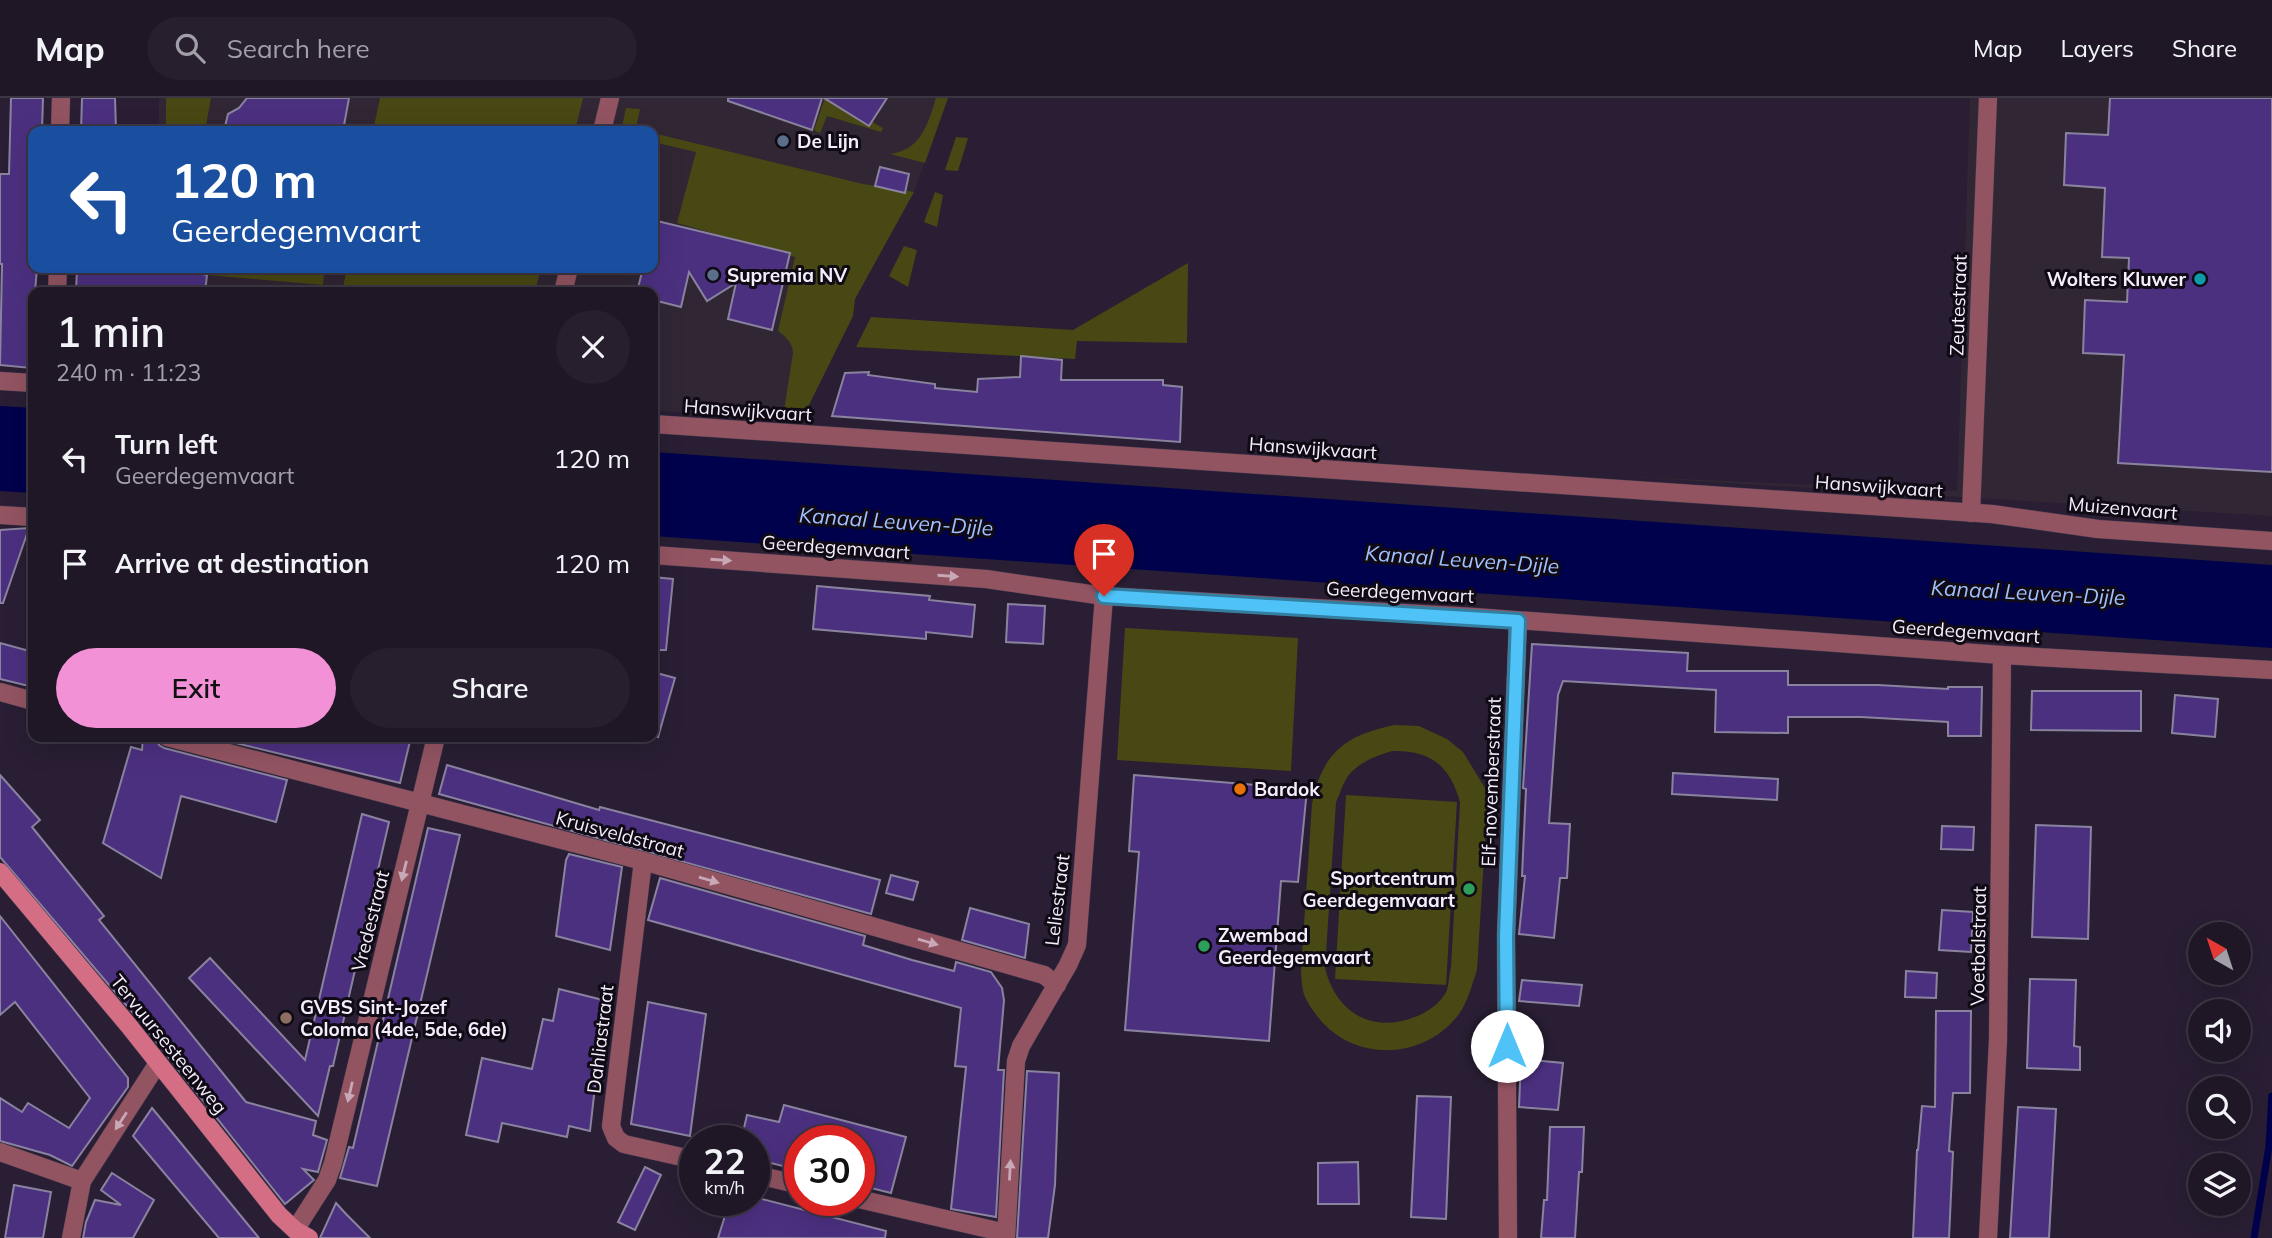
<!DOCTYPE html>
<html lang="en">
<head>
<meta charset="utf-8">
<style>
  body { margin:0; font-family:Mulish,sans-serif; background:#271f2e; color:#f1f3f6; height:100vh; display:flex; flex-direction:column; font-size:26px; white-space:nowrap }
  * { box-sizing:border-box; margin:0 }
  p { font-size:23px; color:#a19fa7 }
  .icon { flex:none; width:38px; height:38px; fill:none; stroke:currentColor; stroke-width:2; stroke-linecap:round; stroke-linejoin:round }
  .map { position:relative; flex:1; overflow:hidden }
  .sheet { position:absolute; left:28px; top:189px; width:630px; height:455px; display:flex; flex-direction:column; background:#1f1626; border-radius:14px; box-shadow:0 7px 28px #0002,0 0 0 2px #3c3543 }
  .sheet>* { flex:none }
  .banner { position:absolute; left:28px; top:28px; width:630px; height:147px; border-radius:14px; box-shadow:0 7px 28px #0002,0 0 0 2px #3c3543; background:#1a4fa0; color:#fff; overflow:hidden }
  .needle { width:46px; rotate:321deg }
  .controls { position:absolute; left:2188px; top:824px; display:grid; gap:14px }
  .controls a { display:grid; place-items:center; width:63px; height:63px; border-radius:50%; background:#1f1626; box-shadow:0 7px 28px #0002,0 0 0 2px #3c3543; font-size:35px }
  .speed { position:absolute; left:679px; top:1027px; display:flex; gap:14px; font-size:35px; font-weight:700; text-align:center }
  .speed>* { display:grid; place-content:center; width:91px; height:91px; border-radius:50%; background:#1f1626; box-shadow:0 7px 28px #0002,0 0 0 2px #3c3543; line-height:1 }
  .speed small { font-size:18px; font-weight:400 }
  .speed .limit { border:10px solid #d22; background:#fff; color:#111 }
  .pin { position:absolute; display:grid; place-items:center; width:60px; height:60px; color:#fff; margin:-72px -30px; border-radius:50% 50% 50% 0; rotate:-45deg; box-shadow:0 0 7px #0007 }
  .pin .icon { rotate:45deg }
  .me { position:absolute; width:77px; margin:-38px; rotate:0deg; stroke-linejoin:round; filter:drop-shadow(0 0 5px #0008) }
  .turn { display:flex; align-items:center; gap:24px; height:147px; padding:0 28px; font-size:32px }
  .turn .icon { width:91px; height:91px; stroke-width:2.5 }
  .turn b { display:block; font-size:49px; line-height:60px }
  .round { display:grid; place-items:center; flex:none; width:74px; height:74px; border-radius:37px; background:#271f2e }
  .overview { display:flex; align-items:center; justify-content:space-between; height:119px; padding:0 28px }
  h1 { font-size:42px; font-weight:600; line-height:52px }
  .action { display:flex; gap:14px; margin-top:auto; padding:14px 28px }
  .action a { flex:1; height:80px; border-radius:42px; background:#f391d6; color:#111; font-size:28px; font-weight:600; line-height:80px; text-align:center }
  .action a+a { background:#271f2e; color:#f1f3f6 }
  ul { padding:0; list-style:none }
  li { display:flex; align-items:center; gap:21px; height:105px; padding:0 28px }
  li div { flex:1 }
  li b { display:block; font-size:26px }
  li em { font-style:normal }
  header { display:flex; align-items:center; gap:42px; box-sizing:border-box; height:98px; padding:0 35px; background:#1f1626; border-bottom:2px solid #3c3543 }
  header strong { font-size:33px }
  nav { display:flex; gap:38px; margin-inline-start:auto; font-size:24px }
  .search { width:490px; height:63px; background:#271f2e; display:flex; align-items:center; gap:18px; box-sizing:border-box; padding:0 24px; border-radius:38px; color:#a19fa7; font-size:26px }
  .map>svg:first-child { display:block }
  .industrial { fill:#312634 }
  .green { fill:#484814; fill-rule:evenodd }
  .water { fill:#00014c }
  .lines { fill:none; stroke-linecap:round; stroke-linejoin:round }
  .stream { stroke:#00014c; stroke-width:7 }
  .building { fill:#4c3080; stroke:#8a839f; stroke-width:2 }
  .street-casing { stroke:#453b4f; stroke-width:19 }
  .secondary-casing { stroke:#453b4f; stroke-width:19 }
  .street { stroke:#935462; stroke-width:18 }
  .secondary { stroke:#d36e85; stroke-width:18 }
  .oneway { fill:#c8a8b7 }
  .route-casing { stroke:#337fa1; stroke-width:18 }
  .route { stroke:#4fc3f7; stroke-width:12 }
  .service-dot { fill:#5c6f8a; stroke:#0f0a14; stroke-width:2.5 }
  .culture-dot { fill:#0f9aa8; stroke:#0f0a14; stroke-width:2.5 }
  .food-dot { fill:#e8710a; stroke:#0f0a14; stroke-width:2.5 }
  .leisure-dot { fill:#2e9e5b; stroke:#0f0a14; stroke-width:2.5 }
  .education-dot { fill:#8d6e63; stroke:#0f0a14; stroke-width:2.5 }
  .labels { text-anchor:middle; stroke-width:6; stroke-linejoin:round; paint-order:stroke }
  .poi-label { font-size:19px; font-weight:bold; fill:#f4edfc; stroke:#0f0a14; text-anchor:start }
  .street-label { font-size:19px; fill:#f4edfc; stroke:#0f0a14 }
  .water-label { font-size:21px; font-style:italic; fill:#a1c0ff; stroke:#0f0a14 }
</style>
</head>
<body>
<header>
<strong>Map</strong>
<div class="search"><svg class="icon" aria-label="search" viewBox="0 0 24 24"><circle cx="10" cy="10" r="6"/><path d="M15 15l6 6"/></svg>Search here</div>
<nav><a>Map</a><a>Layers</a><a>Share</a></nav>
</header>
<div class="map">
<svg width="2272" height="1140" viewBox="0 0 2272 1140">
  <rect width="100%" height="100%" fill="#291e33"/>
  <g class="industrial">
    <path d="M159,0H948L914,94L855,201L853,218L803,319L653,313V194H205L207,177L175,170H653V33H159Z"/>
    <path d="M1970,0H2272V418L1613,378L1957,393Z"/>
  </g>
  <g class="green">
    <path d="M166,0H211L205,33H166Z"/>
    <path d="M380,0H583L575,33H373Z"/>
    <path d="M825,0H829L883,30L881,34L827,18L820,35L814,32Z"/>
    <path d="M936,0H948L925,65L890,56C921,52 928,26 936,0Z"/>
    <path d="M626,10L640,11L636,30L647,33H621Z"/>
    <path d="M653,35L863,86L914,94L855,201L853,218L803,319H783L793,255C792,244 787,240 778,233L795,159L677,125L696,54L653,44Z"/>
    <path d="M956,39L968,40L958,73L945,72Z"/>
    <path d="M935,94L943,97L937,129L924,124Z"/>
    <path d="M904,148L917,152L908,189L889,178Z"/>
    <path d="M1188,165L1187,245L1077,243L1075,261L856,249L871,219L1073,232Z"/>
    <path d="M175,170H293L324,175L323,187L207,177Z"/>
    <path d="M347,170H541L535,194H342Z"/>
    <path d="M1125,530L1298,540L1291,673L1117,662Z"/>
    <path d="M1395,627L1419,628L1447,641L1463,654L1485,690L1487,711L1477,872C1472,886 1468,904 1459,916C1426,960 1361,965 1323,925C1315,916 1306,904 1303,893C1302,886 1301,879 1301,872L1312,706C1322,655 1345,637 1395,627ZM1392,653C1431,652 1450,668 1460,704L1451,870C1449,877 1449,885 1447,892C1442,904 1427,915 1415,919C1371,936 1336,914 1325,870L1336,704C1339,698 1341,690 1345,683C1354,666 1375,658 1392,653Z"/>
    <path d="M1346,697L1457,704L1446,887L1335,881Z"/>
  </g>
  <g class="water">
    <path d="M0,308L33,310V395L0,393Z"/>
    <path d="M653,354L2272,467V550L653,438Z"/>
  </g>
  <g class="lines">
    <path class="stream" d="M2254,1140L2269,1048L2272,998"/>
  </g>
  <g class="building">
    <path d="M11,0H43L42,33H33V170H37L35,194H33L31,270L0,267L2,166H0V76H9Z"/>
    <path d="M82,0H115L116,33H81Z"/>
    <path d="M247,0H349L343,33H224L228,16L239,10Z"/>
    <path d="M728,0H822L812,32L728,3Z"/>
    <path d="M824,0H887L869,28Z"/>
    <path d="M2110,0H2272V374L2118,365L2124,257L2083,255L2085,202L2127,204L2129,160L2102,159L2105,90L2064,87L2066,35L2108,37Z"/>
    <path d="M880,69L909,76L905,95L875,88Z"/>
    <path d="M653,122L790,155L772,232L728,221L736,185L707,203L689,174L681,209L653,202V194H637L643,170H653Z"/>
    <path d="M77,170H175L207,177L205,194H76Z"/>
    <path d="M1021,258L1062,262L1061,282H1163V287L1182,289L1180,344L832,318L845,275L869,274L868,277L935,286V290L977,294L978,281L1020,279Z"/>
    <path d="M29,430L3,505H0V432Z"/>
    <path d="M653,479L673,481L666,552H653Z"/>
    <path d="M817,488L930,498L929,502L975,507L972,539L926,534V541L813,531Z"/>
    <path d="M1008,506L1045,508L1043,546L1006,544Z"/>
    <path d="M0,545L33,554V589L0,581Z"/>
    <path d="M1532,546L1688,555L1687,573H1788V587H1878L1948,591V589H1982L1981,638H1948V624L1861,619H1788V635L1715,634L1716,592L1563,583L1558,597L1549,725L1570,726L1567,780H1560L1554,840L1519,836L1525,778H1522L1526,691L1523,690Z"/>
    <path d="M653,574L675,580L658,639L653,638Z"/>
    <path d="M2032,593H2141V633L2031,632Z"/>
    <path d="M2175,597L2218,601L2215,639L2172,635Z"/>
    <path d="M143,639H156L159,647L164,650L287,682L276,724L181,698L161,780L103,745L131,649L142,652Z"/>
    <path d="M211,639H411L400,685Z"/>
    <path d="M447,667L599,712L600,709L880,782L871,816L439,696Z"/>
    <path d="M1673,675L1778,681L1777,702L1672,696Z"/>
    <path d="M0,677L40,722L32,729L104,818L99,822L246,1004L316,1023L313,1037L327,1042L318,1074L303,1071L314,1082L285,1106L138,921L0,759Z"/>
    <path d="M1134,677L1307,691L1298,784L1281,783L1269,943L1125,932L1139,754L1129,753Z"/>
    <path d="M362,716L389,724L333,968H330L318,1018L189,880L210,860L305,962Z"/>
    <path d="M2036,727L2091,729L2088,841L2032,839Z"/>
    <path d="M1942,728L1974,729L1973,752L1941,751Z"/>
    <path d="M428,730L460,737L377,1088L340,1080L349,1049L353,1050Z"/>
    <path d="M569,756L622,769L610,852L556,838L566,762Z"/>
    <path d="M891,777L918,784L913,802L886,795Z"/>
    <path d="M660,780L865,838L863,847L912,862L954,873L956,864L991,874L1002,890L1004,902L998,972H1004L996,1119L951,1111L966,969L955,968L961,910L648,822Z"/>
    <path d="M970,810L1029,826L1025,860L962,842Z"/>
    <path d="M1942,812L1973,814L1971,854L1939,852Z"/>
    <path d="M0,818L128,980V989L72,1068L50,1057L0,1043V1000L22,1014L28,1005L69,1030L90,1000L15,904L0,917Z"/>
    <path d="M1906,873L1937,875L1936,900L1905,899Z"/>
    <path d="M2030,881L2076,882L2074,948L2080,949V972L2027,970Z"/>
    <path d="M1522,882L1582,887L1579,908L1519,903Z"/>
    <path d="M559,891L603,902L599,925L602,926L590,1033L569,1028L567,1039L502,1025L498,1044L466,1037L482,960L532,971L543,921L553,923Z"/>
    <path d="M648,904L706,916L690,1038L631,1026Z"/>
    <path d="M1936,913H1971L1970,995H1953L1949,1053L1953,1054L1949,1140H1913L1917,1052H1918L1922,1008L1935,1009Z"/>
    <path d="M1521,961L1563,965L1558,1012L1519,1009Z"/>
    <path d="M1027,973L1059,975L1055,1087L1048,1140H1017Z"/>
    <path d="M1417,998L1451,999L1446,1121L1411,1119Z"/>
    <path d="M784,1007L906,1039L891,1095L859,1087V1043H800V1072L754,1061V1043H741L747,1017L779,1024Z"/>
    <path d="M2018,1009L2056,1011L2049,1140H2010Z"/>
    <path d="M152,1010L227,1101L259,1140H219L133,1038Z"/>
    <path d="M1550,1029H1584L1582,1074H1579L1575,1140H1541L1544,1102H1547Z"/>
    <path d="M1358,1064L1359,1106H1318V1065Z"/>
    <path d="M645,1069L661,1077L635,1132L618,1124Z"/>
    <path d="M112,1075L154,1102L133,1140H83L86,1124L95,1102L121,1107L101,1092Z"/>
    <path d="M14,1087L51,1094L43,1140H5Z"/>
    <path d="M754,1099L886,1133L885,1140H718L730,1102H754Z"/>
    <path d="M336,1105L346,1116L370,1140H320Z"/>
  </g>
  <g class="lines">
    <g class="street-casing">
      <g id="street">
        <path d="M60,33L61,0"/>
        <path d="M602,33L610,0"/>
        <path d="M57,194L58,170"/>
        <path d="M563,194L569,170"/>
        <path d="M0,283L33,285"/>
        <path d="M653,326L1992,416L2098,431L2272,443"/>
        <path d="M1971,415L1988,0"/>
        <path d="M0,417L33,419"/>
        <path d="M653,457L986,481L1104,498L1475,519L2002,557L2272,572"/>
        <path d="M0,594L33,603"/>
        <path d="M167,639L643,763L1044,877L1057,887"/>
        <path d="M643,763L611,1028L616,1040L624,1046L695,1062"/>
        <path d="M0,1054L82,1083"/>
        <path d="M754,1076L800,1087"/>
        <path d="M859,1101L1006,1135"/>
        <path d="M295,1132L327,1082L333,1065L436,639"/>
        <path d="M71,1140L82,1083L158,965"/>
        <path d="M1006,1140L1016,963L1021,948L1068,867L1077,847L1104,498"/>
        <path d="M1508,1140L1506,838L1518,523"/>
        <path d="M1988,1140L1998,942L2002,557"/>
      </g>
    </g>
    <g class="secondary-casing">
      <path id="secondary" d="M0,774L129,928L279,1117L295,1132L309,1140"/>
    </g>
    <use href="#street" class="street"/>
    <use href="#secondary" class="secondary"/>
  </g>
  <defs><path id="oneway-solid" d="M-6-.8H1V-3.2L6.5 0L1 3.2V.8H-6Z" transform="scale(1.75)"/></defs>
  <g class="oneway">
    <use href="#oneway-solid" transform="translate(721 462) rotate(4)"/>
    <use href="#oneway-solid" transform="translate(948 478) rotate(4)"/>
    <use href="#oneway-solid" transform="translate(404 773) rotate(104)"/>
    <use href="#oneway-solid" transform="translate(709 782) rotate(16)"/>
    <use href="#oneway-solid" transform="translate(928 844) rotate(16)"/>
    <use href="#oneway-solid" transform="translate(350 994) rotate(103)"/>
    <use href="#oneway-solid" transform="translate(121 1023) rotate(123)"/>
    <use href="#oneway-solid" transform="translate(1010 1072) rotate(-87)"/>
  </g>
  <g class="lines">
    <g class="route-casing">
      <path id="route" d="M1104,498L1518,523L1506,838L1507,948"/>
    </g>
    <use href="#route" class="route"/>
  </g>
  <g class="service-dot">
    <circle cx="783" cy="43" r="7"/>
    <circle cx="713" cy="177" r="7"/>
  </g>
  <circle class="culture-dot" cx="2200" cy="181" r="7"/>
  <circle class="food-dot" cx="1240" cy="691" r="7"/>
  <g class="leisure-dot">
    <circle cx="1469" cy="791" r="7"/>
    <circle cx="1204" cy="848" r="7"/>
  </g>
  <circle class="education-dot" cx="286" cy="920" r="7"/>
  <g class="labels">
    <g class="poi-label">
      <text x="797" y="50">De Lijn</text>
      <text x="727" y="184">Supremia NV</text>
      <text x="2186" y="188" text-anchor="end">Wolters Kluwer</text>
      <text x="1254" y="698">Bardok</text>
      <text x="1455" y="787" text-anchor="end">Sportcentrum<tspan x="1455" dy="22">Geerdegemvaart</tspan></text>
      <text x="1218" y="844">Zwembad<tspan x="1218" dy="22">Geerdegemvaart</tspan></text>
      <text x="300" y="916">GVBS Sint-Jozef<tspan x="300" dy="22">Coloma (4de, 5de, 6de)</tspan></text>
    </g>
    <g class="street-label">
      <text transform="translate(1958 207) rotate(-88)" y="7">Zeutestraat</text>
      <text transform="translate(748 312) rotate(4)" y="7">Hanswijkvaart</text>
      <text transform="translate(1313 350) rotate(4)" y="7">Hanswijkvaart</text>
      <text transform="translate(1879 388) rotate(4)" y="7">Hanswijkvaart</text>
      <text transform="translate(2123 410) rotate(5)" y="7">Muizenvaart</text>
      <text transform="translate(836 449) rotate(4)" y="7">Geerdegemvaart</text>
      <text transform="translate(1400 494) rotate(3)" y="7">Geerdegemvaart</text>
      <text transform="translate(1966 533) rotate(4)" y="7">Geerdegemvaart</text>
      <text transform="translate(1491 684) rotate(-88)" y="7">Elf-novemberstraat</text>
      <text transform="translate(620 736) rotate(15)" y="7">Kruisveldstraat</text>
      <text transform="translate(1057 802) rotate(-83)" y="7">Leliestraat</text>
      <text transform="translate(370 823) rotate(-76)" y="7">Vredestraat</text>
      <text transform="translate(1978 848) rotate(-89)" y="7">Voetbalstraat</text>
      <text transform="translate(600 941) rotate(-83)" y="7">Dahliastraat</text>
      <text transform="translate(169 946) rotate(51)" y="7">Tervuursesteenweg</text>
    </g>
    <g class="water-label">
      <text transform="translate(896 424) rotate(4)" y="7">Kanaal Leuven-Dijle</text>
      <text transform="translate(1462 462) rotate(4)" y="7">Kanaal Leuven-Dijle</text>
      <text transform="translate(2028 495) rotate(3)" y="7">Kanaal Leuven-Dijle</text>
    </g>
  </g>
</svg>
<div class="controls">
<a><svg class="needle" viewBox="-14 -14 28 28"><path d="M0-13l5 13h-10z" fill="#e53935"/><path d="M0 13l5-13h-10z" fill="#a19fa7"/></svg></a>
<a><svg class="icon" aria-label="sound" viewBox="0 0 24 24"><path d="M4 9h4l5-4v14l-5-4H4zM17 9q2 3 0 6"/></svg></a>
<a><svg class="icon" aria-label="search" viewBox="0 0 24 24"><circle cx="10" cy="10" r="6"/><path d="M15 15l6 6"/></svg></a>
<a><svg class="icon" aria-label="layers" viewBox="0 0 24 24"><path d="M12 4l9 5-9 5-9-5zM3 14l9 5 9-5"/></svg></a>
</div>
<div class="speed"><div>22<small>km/h</small></div><div class="limit">30</div></div>
<div class="pin" style="left:1104px;top:498px;background:#d93025"><svg class="icon" aria-label="arrive" viewBox="0 0 24 24"><path d="M6 21V4h12l-3 4 3 4H6"/></svg></div>
<svg class="me" style="left:1507px;top:948px" viewBox="-20 -20 40 40"><circle r="19" fill="#fff"/><path d="M0-13L10 11 0 6-10 11z" fill="#4fc3f7"/></svg>
<div class="banner">
<div class="turn"><svg class="icon" aria-label="left" viewBox="0 0 24 24"><path d="M17 20v-9H6M10 6l-5 5 5 5"/></svg><div><b>120 m</b>Geerdegemvaart</div></div>
</div>
<section class="sheet">
<div class="overview"><div><h1>1 min</h1><p>240 m · 11:23</p></div><a class="round"><svg class="icon" aria-label="close" viewBox="0 0 24 24"><path d="M6 6l12 12M18 6L6 18"/></svg></a></div>
<ul>
<li><svg class="icon" aria-label="left" viewBox="0 0 24 24"><path d="M17 20v-9H6M10 6l-5 5 5 5"/></svg><div><b>Turn left</b><p>Geerdegemvaart</p></div><em>120 m</em></li>
<li><svg class="icon" aria-label="arrive" viewBox="0 0 24 24"><path d="M6 21V4h12l-3 4 3 4H6"/></svg><div><b>Arrive at destination</b></div><em>120 m</em></li>
</ul>
<div class="action"><a>Exit</a><a>Share</a></div>
</section>
</div>
</body>
</html>
